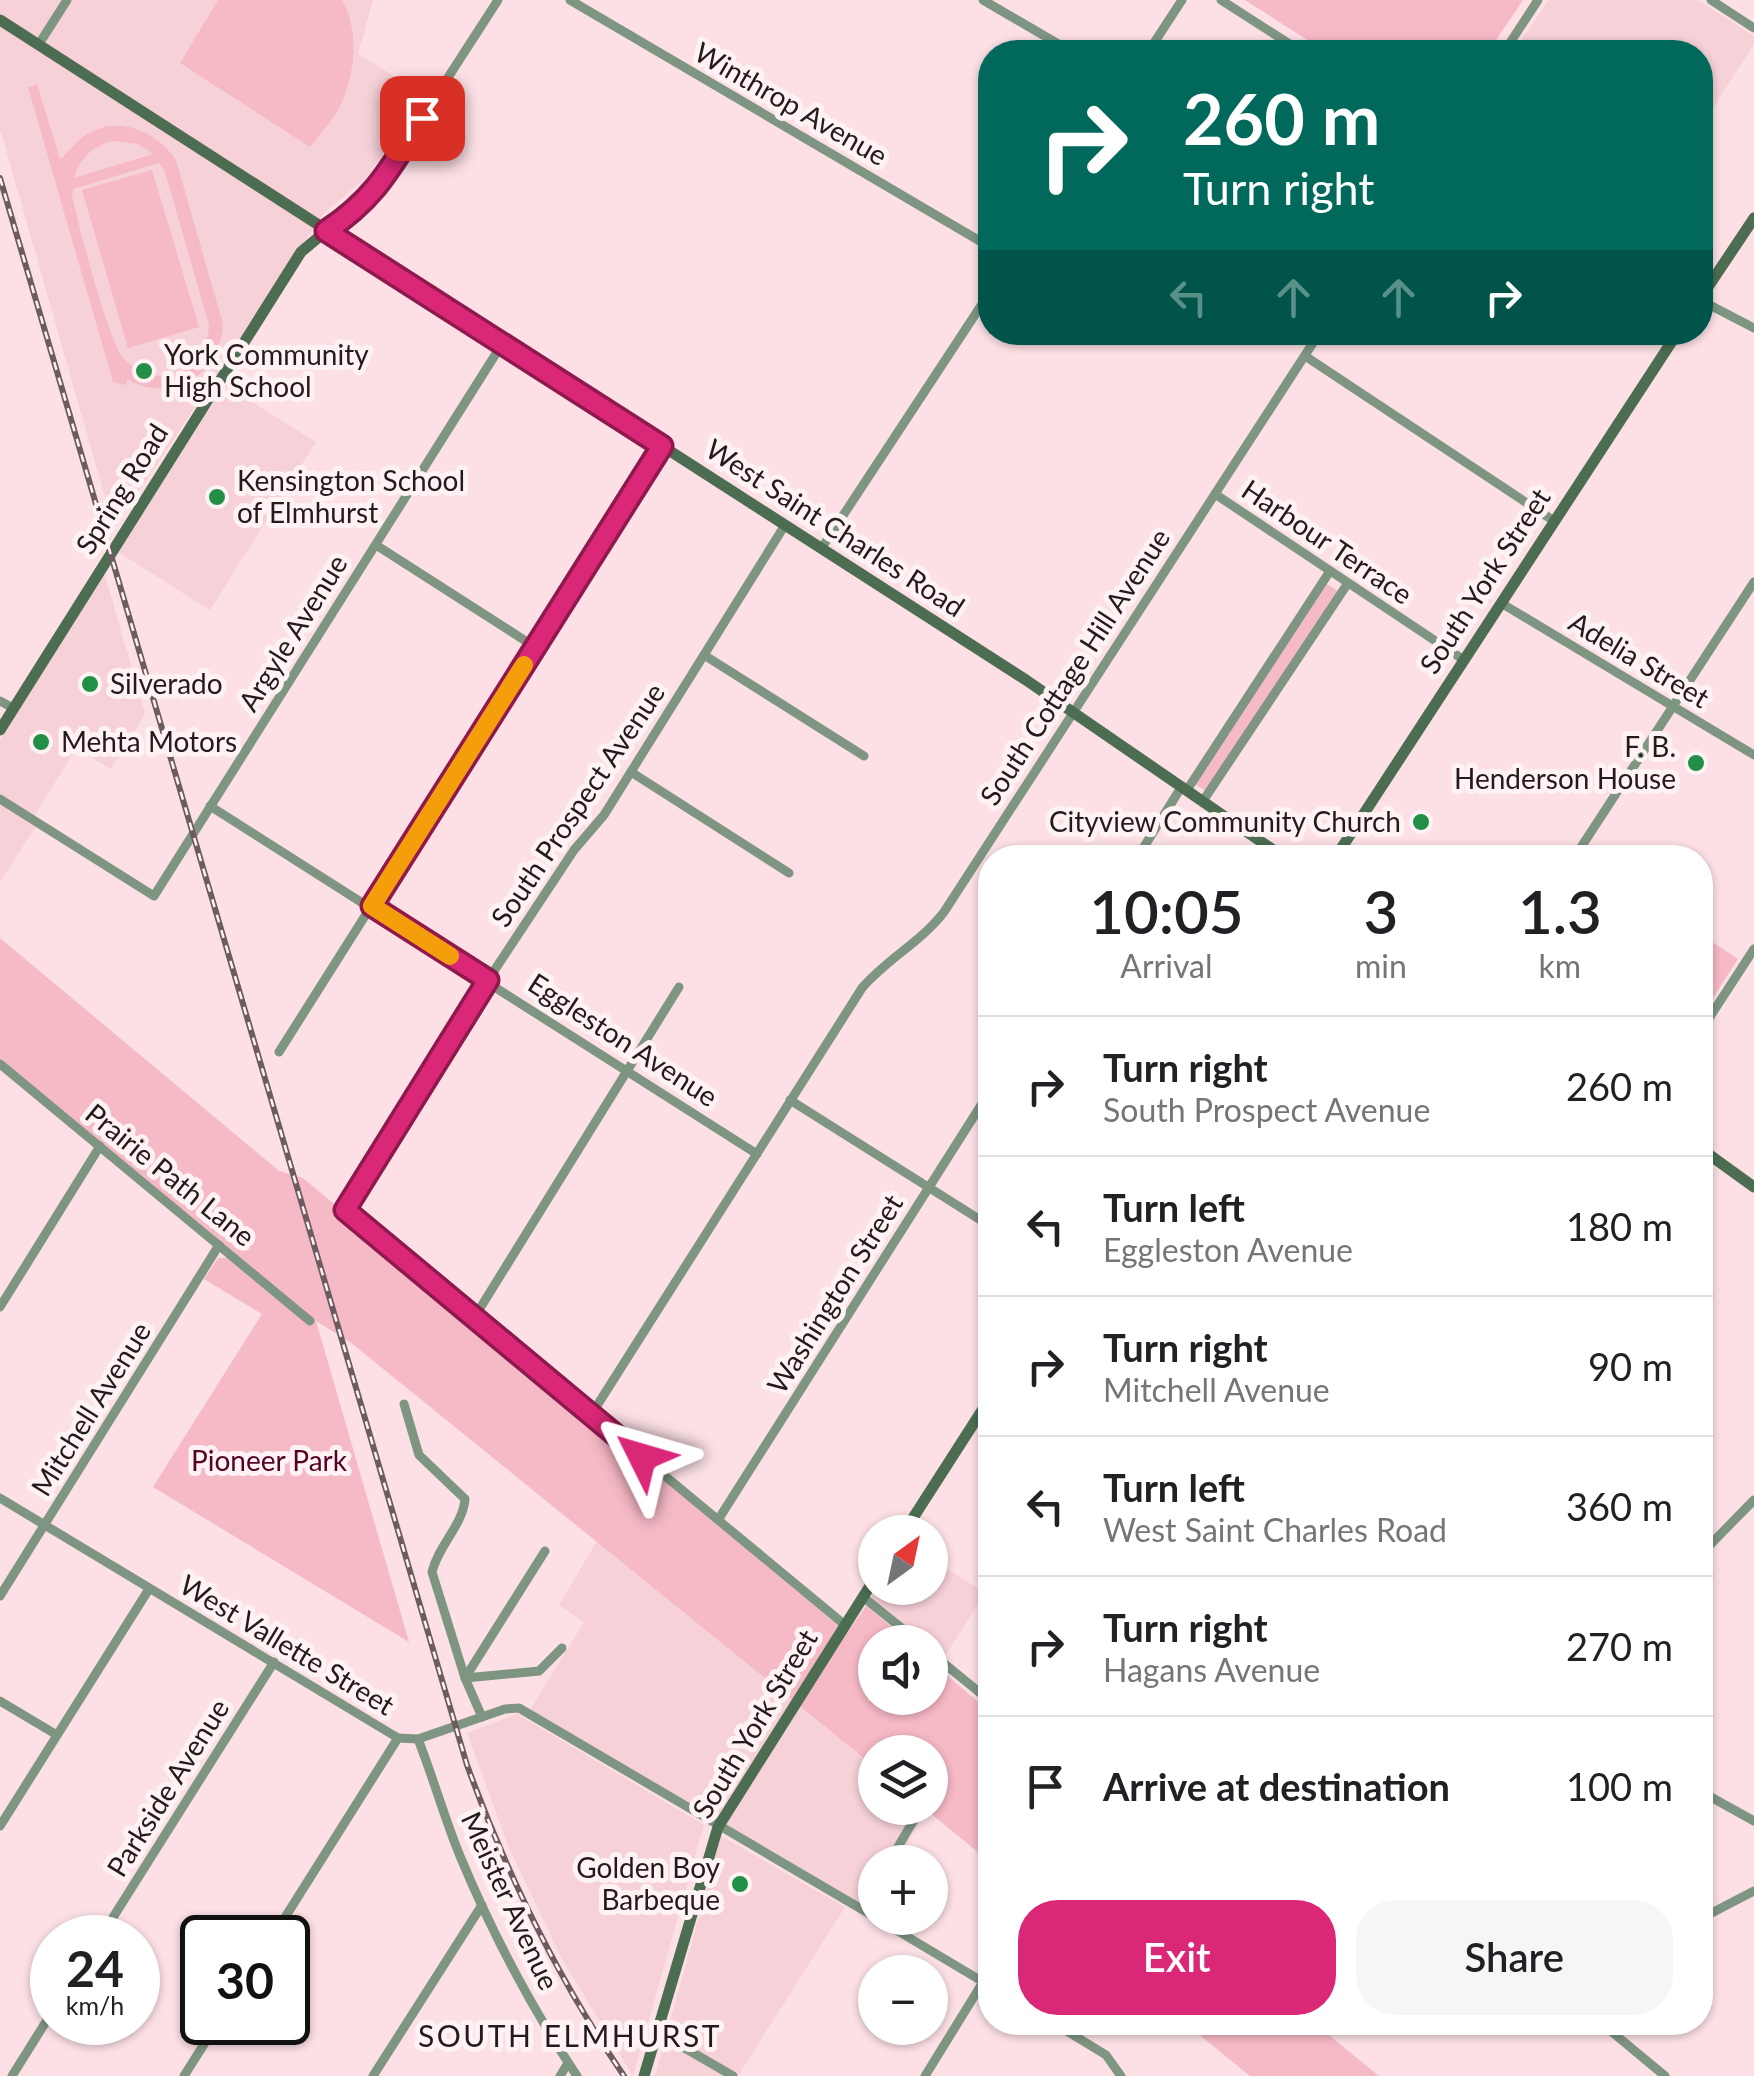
<!DOCTYPE html>
<html lang="en">
<head>
<meta charset="utf-8">
<style>
  body { margin:0; font-family:Lato,sans-serif; background:#f6f6f6; color:#202124; height:100vh; display:flex; flex-direction:column; font-size:38px; white-space:nowrap }
  * { box-sizing:border-box; margin:0 }
  p { font-size:32px; color:#757577 }
  .icon { flex:none; width:55px; height:55px; fill:none; stroke:currentColor; stroke-width:2; stroke-linecap:round; stroke-linejoin:round }
  .map { position:relative; flex:1; overflow:hidden }
  .panel { position:absolute; left:978px; top:845px; width:735px; height:1190px; display:flex; flex-direction:column; background:#fff; border-radius:40px; box-shadow:0 2px 8px #0004 }
  .panel>* { flex:none }
  .hud { position:absolute; left:978px; top:40px; width:735px; height:305px; border-radius:40px; box-shadow:0 2px 8px #0004; background:#00695c; color:#fff; overflow:hidden }
  .needle { width:65px; rotate:33deg }
  .tools { position:absolute; left:858px; top:1515px; display:grid; gap:20px }
  .tools a { display:grid; place-items:center; width:90px; height:90px; border-radius:50%; background:#fff; box-shadow:0 2px 8px #0004; font-size:50px }
  .speed { position:absolute; left:30px; top:1915px; display:flex; gap:20px; font-size:50px; font-weight:700; text-align:center }
  .speed>* { display:grid; place-content:center; width:130px; height:130px; border-radius:50%; background:#fff; box-shadow:0 2px 8px #0004; line-height:1 }
  .speed small { font-size:25px; font-weight:400 }
  .speed .limit { border:5px solid #111; border-radius:15px; background:#fff; color:#111 }
  .pin { position:absolute; display:grid; place-items:center; width:85px; height:85px; color:#fff; margin:-42px; border-radius:20px; box-shadow:0 5px 15px #0006 }
  .me { position:absolute; width:110px; margin:-55px; rotate:310deg; stroke-linejoin:round; filter:drop-shadow(0 0 8px #0008) }
  .turn { display:flex; align-items:center; gap:35px; height:210px; padding:0 40px; font-size:45px }
  .turn .icon { width:130px; height:130px; stroke-width:2.5 }
  .turn b { display:block; font-size:70px; line-height:85px }
  .lanes { display:flex; align-items:center; height:95px; padding:0 40px; background:#0003; justify-content:center; gap:50px; direction:ltr }
  .lanes .off { opacity:.35 }
  .eta { display:flex; justify-content:space-evenly; align-items:center; height:170px; text-align:center }
  .eta b { font-size:60px; font-weight:600; line-height:70px }
  .primary-button { display:flex; gap:20px; margin-top:auto; padding:20px 40px }
  .primary-button a { flex:1; height:115px; border-radius:40px; background:#db2777; color:#fff; font-size:40px; font-weight:600; line-height:115px; text-align:center }
  .primary-button a+a { background:#f6f6f6; color:#202124 }
  ul { padding:0; list-style:none }
  li { display:flex; align-items:center; gap:30px; height:140px; padding:0 40px; border-top:2px solid #e0e0e0 }
  li div { flex:1 }
  li b { display:block; font-size:38px }
  li em { font-style:normal }
  .map>svg:first-child { display:block }
  .built { fill:#f6d1d8 }
  .green { fill:#f6b9c6; fill-rule:evenodd }
  .lines { fill:none; stroke-linecap:round; stroke-linejoin:round }
  .street { stroke:#7e9582; stroke-width:9 }
  .secondary { stroke:#4c6d52; stroke-width:11 }
  .rail-casing { stroke:#6c5c5f; stroke-width:6 }
  .rail { stroke:#fef2f4; stroke-width:2.5; stroke-dasharray:8; stroke-linecap:butt }
  .route-casing { stroke:#8e194d; stroke-width:25 }
  .route { stroke:#db2777; stroke-width:18 }
  .slow { stroke:#f59e0b; stroke-width:18 }
  .poi-dot { fill:#228f47; stroke:#fef2f4; stroke-width:4 }
  .labels { text-anchor:middle; stroke-width:10; stroke-linejoin:round; paint-order:stroke }
  .street-label { font-size:28px; fill:#241a1c; stroke:#fef2f4 }
  .poi-label { font-size:28px; fill:#241a1c; stroke:#fef2f4; text-anchor:start }
  .park-label { font-size:28px; fill:#550325; stroke:#fef2f4 }
  .neighbourhood-label { font-size:30px; letter-spacing:2.5px; fill:#241a1c; stroke:#fef2f4 }
</style>
</head>
<body>
<div class="map">
<svg width="1754" height="2076" viewBox="0 0 1754 2076">
  <rect width="100%" height="100%" fill="#fce0e5"/>
  <g class="built">
    <path d="M0,0H373L358,54L422,93L368,176L323,214L114,529L0,129Z"/>
    <path d="M1549,0H1698L1754,36V44L1700,128V52H1513Z"/>
    <path d="M225,385L316,442L210,610L118,552Z"/>
    <path d="M104,572L145,714L111,769L76,749L34,816L0,795V740Z"/>
    <path d="M0,803L36,826L0,882Z"/>
    <path d="M597,1541L875,1767V1808L927,1810L896,1862H875V1899L868,1911L529,1712L584,1622L559,1605Z"/>
    <path d="M930,1558L985,1593L938,1667L930,1661V1642H909L866,1606L877,1588H930Z"/>
    <path d="M517,1714L704,1825L633,2076L562,1959L509,1848L467,1733Z"/>
    <path d="M721,1836L845,1907L738,2076H655Z"/>
  </g>
  <g class="green">
    <path d="M218,0H342C360,32 355,76 339,108C332,122 319,135 310,147L180,63Z"/>
    <path d="M1245,0H1523L1488,52H1326Z"/>
    <path d="M37,84L60,159C68,153 75,143 83,137C115,113 156,130 176,160L223,324C221,374 171,405 127,379V385L113,382L28,87ZM114,141L138,144L153,154L74,178C80,158 93,145 114,141ZM159,163L165,172L209,325C208,344 201,359 184,370C163,382 136,375 122,356C107,336 78,224 72,195L73,189Z"/>
    <path d="M152,170L199,327L128,348L82,190Z"/>
    <path d="M1327,584L1338,591L1206,791L1195,784Z"/>
    <path d="M1700,934L1738,959L1700,1018Z"/>
    <path d="M0,938L279,1171L303,1178L847,1633L866,1606L909,1642H875V1698H930V1661L990,1712V1862L924,1808H930V1752H875V1767L350,1342L316,1321L409,1642L153,1487L262,1314L204,1279L218,1258H229L0,1070Z"/>
    <path d="M1185,2023H1314L1379,2076H1250Z"/>
  </g>
  <g class="lines">
    <g class="street">
      <path d="M570,0L990,247"/>
      <path d="M983,0L1072,52"/>
      <path d="M1221,0L1302,52"/>
      <path d="M1711,0L1754,28"/>
      <path d="M39,44L67,0"/>
      <path d="M1148,52L1182,0"/>
      <path d="M1504,52L1538,0"/>
      <path d="M326,231L356,211L374,192L498,0"/>
      <path d="M1700,300L1754,328"/>
      <path d="M1305,356L1554,521"/>
      <path d="M1215,494L1464,660"/>
      <path d="M785,525L604,815L574,850L488,980L345,1211L845,1625"/>
      <path d="M376,545L535,647"/>
      <path d="M821,549L990,292"/>
      <path d="M1501,603L1754,755"/>
      <path d="M704,655L864,756"/>
      <path d="M0,701L13,708"/>
      <path d="M631,772L789,873"/>
      <path d="M1187,790L1330,571"/>
      <path d="M0,799L154,896L502,344"/>
      <path d="M1203,801L1348,583"/>
      <path d="M210,806L757,1154"/>
      <path d="M1137,858L1182,786"/>
      <path d="M1574,858L1754,582"/>
      <path d="M1700,1032L1754,949"/>
      <path d="M279,1052L662,446"/>
      <path d="M0,1064L310,1321"/>
      <path d="M790,1100L990,1226"/>
      <path d="M0,1307L100,1146"/>
      <path d="M474,1318L679,987"/>
      <path d="M404,1404L419,1455L465,1499C463,1525 438,1546 432,1572L465,1678L482,1717"/>
      <path d="M591,1415L862,988C887,959 921,942 944,912L1320,332"/>
      <path d="M0,1498L398,1738L418,1739L505,1709L519,1708L875,1917"/>
      <path d="M718,1520L990,1091"/>
      <path d="M1700,1555L1754,1500"/>
      <path d="M0,1596L219,1245"/>
      <path d="M863,1597L919,1642"/>
      <path d="M930,1652L990,1701"/>
      <path d="M465,1678L545,1551"/>
      <path d="M465,1678L539,1671L562,1648"/>
      <path d="M0,1701L57,1735"/>
      <path d="M418,1739C433,1777 444,1817 460,1856C492,1933 531,2007 577,2076"/>
      <path d="M1700,1791L1754,1821"/>
      <path d="M0,1826L149,1589"/>
      <path d="M889,1862L915,1818"/>
      <path d="M862,1909L875,1886"/>
      <path d="M876,1918L990,1986"/>
      <path d="M1700,1919L1754,1891"/>
      <path d="M100,1938L274,1662"/>
      <path d="M272,1938L398,1738"/>
      <path d="M1052,2022L1106,2055L1121,2076"/>
      <path d="M1600,2022L1665,2076"/>
      <path d="M657,2032L733,2076"/>
      <path d="M12,2076L52,2012"/>
      <path d="M184,2076L218,2022"/>
      <path d="M373,2076L482,1905"/>
      <path d="M560,2076L568,2063"/>
      <path d="M925,2076L983,1982"/>
    </g>
    <g class="secondary">
      <path d="M0,20L1026,680L1285,858"/>
      <path d="M1700,299L1754,218"/>
      <path d="M0,730L301,252L326,231"/>
      <path d="M1335,858L1678,332"/>
      <path d="M1700,1148L1754,1187"/>
      <path d="M904,1532L990,1398"/>
      <path d="M644,2076L718,1827L875,1578"/>
    </g>
    <g class="rail-casing">
      <path id="rail" d="M0,178L467,1765C507,1875 558,1979 624,2076"/>
    </g>
    <use href="#rail" class="rail"/>
  </g>
  <g class="lines">
    <g class="route-casing">
      <path id="route" d="M422,118C391,167 376,198 326,231L662,446L372,906L488,980L345,1210L642,1457"/>
    </g>
    <use href="#route" class="route"/>
    <path class="slow" d="M450,956L372,906L524,665"/>
  </g>
  <g class="poi-dot">
    <circle cx="144" cy="371" r="10"/>
    <circle cx="217" cy="497" r="10"/>
    <circle cx="90" cy="684" r="10"/>
    <circle cx="41" cy="742" r="10"/>
    <circle cx="1696" cy="763" r="10"/>
    <circle cx="1421" cy="822" r="10"/>
    <circle cx="740" cy="1884" r="10"/>
  </g>
  <g class="labels">
    <g class="street-label">
      <text transform="translate(791 104) rotate(30)" y="10">Winthrop Avenue</text>
      <text transform="translate(122 489) rotate(-58)" y="10">Spring Road</text>
      <text transform="translate(835 528) rotate(33)" y="10">West Saint Charles Road</text>
      <text transform="translate(1327 542) rotate(34)" y="10">Harbour Terrace</text>
      <text transform="translate(1485 581) rotate(-57)" y="10">South York Street</text>
      <text transform="translate(293 633) rotate(-58)" y="10">Argyle Avenue</text>
      <text transform="translate(1639 660) rotate(31)" y="10">Adelia Street</text>
      <text transform="translate(1075 667) rotate(-57)" y="10">South Cottage Hill Avenue</text>
      <text transform="translate(578 805) rotate(-56)" y="10">South Prospect Avenue</text>
      <text transform="translate(623 1040) rotate(33)" y="10">Eggleston Avenue</text>
      <text transform="translate(170 1175) rotate(39)" y="10">Prairie Path Lane</text>
      <text transform="translate(835 1294) rotate(-58)" y="10">Washington Street</text>
      <text transform="translate(91 1409) rotate(-58)" y="10">Mitchell Avenue</text>
      <text transform="translate(287 1645) rotate(31)" y="10">West Vallette Street</text>
      <text transform="translate(755 1724) rotate(-59)" y="10">South York Street</text>
      <text transform="translate(168 1788) rotate(-58)" y="10">Parkside Avenue</text>
      <text transform="translate(510 1901) rotate(65)" y="10">Meister Avenue</text>
    </g>
    <g class="poi-label">
      <text x="164" y="365">York Community<tspan x="164" dy="32">High School</tspan></text>
      <text x="237" y="491">Kensington School<tspan x="237" dy="32">of Elmhurst</tspan></text>
      <text x="110" y="694">Silverado</text>
      <text x="61" y="752">Mehta Motors</text>
      <text x="1676" y="757" text-anchor="end">F. B.<tspan x="1676" dy="32">Henderson House</tspan></text>
      <text x="1401" y="832" text-anchor="end">Cityview Community Church</text>
      <text x="720" y="1878" text-anchor="end">Golden Boy<tspan x="720" dy="32">Barbeque</tspan></text>
    </g>
    <g class="park-label">
      <text x="269" y="1471">Pioneer Park</text>
    </g>
    <g class="neighbourhood-label">
      <text x="570" y="2047">SOUTH ELMHURST</text>
    </g>
  </g>
</svg>
<div class="tools">
<a><svg class="needle" viewBox="-14 -14 28 28"><path d="M0-13l5 13h-10z" fill="#e53935"/><path d="M0 13l5-13h-10z" fill="#757577"/></svg></a>
<a><svg class="icon" aria-label="sound" viewBox="0 0 24 24"><path d="M4 9h4l5-4v14l-5-4H4zM17 9q2 3 0 6"/></svg></a>
<a><svg class="icon" aria-label="layers" viewBox="0 0 24 24"><path d="M12 4l9 5-9 5-9-5zM3 14l9 5 9-5"/></svg></a>
<a>+</a>
<a>−</a>
</div>
<div class="speed"><div>24<small>km/h</small></div><div class="limit">30</div></div>
<div class="pin" style="left:422px;top:118px;background:#d93025"><svg class="icon" aria-label="arrive" viewBox="0 0 24 24"><path d="M6 21V4h12l-3 4 3 4H6"/></svg></div>
<svg class="me" style="left:642px;top:1457px" viewBox="-20 -20 40 40"><path d="M0-17L14 15 0 8-14 15z" fill="#db2777" stroke="#fff" stroke-width="4"/></svg>
<div class="hud">
<div class="turn"><svg class="icon" aria-label="right" viewBox="0 0 24 24"><path d="M7 20v-9h11M14 6l5 5-5 5"/></svg><div><b>260 m</b>Turn right</div></div>
<div class="lanes"><svg class="icon off" aria-label="left" viewBox="0 0 24 24"><path d="M17 20v-9H6M10 6l-5 5 5 5"/></svg><svg class="icon off" aria-label="ahead" viewBox="0 0 24 24"><path d="M12 20V5M6 11l6-6 6 6"/></svg><svg class="icon off" aria-label="ahead" viewBox="0 0 24 24"><path d="M12 20V5M6 11l6-6 6 6"/></svg><svg class="icon" aria-label="right" viewBox="0 0 24 24"><path d="M7 20v-9h11M14 6l5 5-5 5"/></svg></div>
</div>
<section class="panel">
<div class="eta">
<div><b>10:05</b><p>Arrival</p></div>
<div><b>3</b><p>min</p></div>
<div><b>1.3</b><p>km</p></div>
</div>
<ul>
<li><svg class="icon" aria-label="right" viewBox="0 0 24 24"><path d="M7 20v-9h11M14 6l5 5-5 5"/></svg><div><b>Turn right</b><p>South Prospect Avenue</p></div><em>260 m</em></li>
<li><svg class="icon" aria-label="left" viewBox="0 0 24 24"><path d="M17 20v-9H6M10 6l-5 5 5 5"/></svg><div><b>Turn left</b><p>Eggleston Avenue</p></div><em>180 m</em></li>
<li><svg class="icon" aria-label="right" viewBox="0 0 24 24"><path d="M7 20v-9h11M14 6l5 5-5 5"/></svg><div><b>Turn right</b><p>Mitchell Avenue</p></div><em>90 m</em></li>
<li><svg class="icon" aria-label="left" viewBox="0 0 24 24"><path d="M17 20v-9H6M10 6l-5 5 5 5"/></svg><div><b>Turn left</b><p>West Saint Charles Road</p></div><em>360 m</em></li>
<li><svg class="icon" aria-label="right" viewBox="0 0 24 24"><path d="M7 20v-9h11M14 6l5 5-5 5"/></svg><div><b>Turn right</b><p>Hagans Avenue</p></div><em>270 m</em></li>
<li><svg class="icon" aria-label="arrive" viewBox="0 0 24 24"><path d="M6 21V4h12l-3 4 3 4H6"/></svg><div><b>Arrive at destination</b></div><em>100 m</em></li>
</ul>
<div class="primary-button"><a>Exit</a><a>Share</a></div>
</section>
</div>
</body>
</html>
